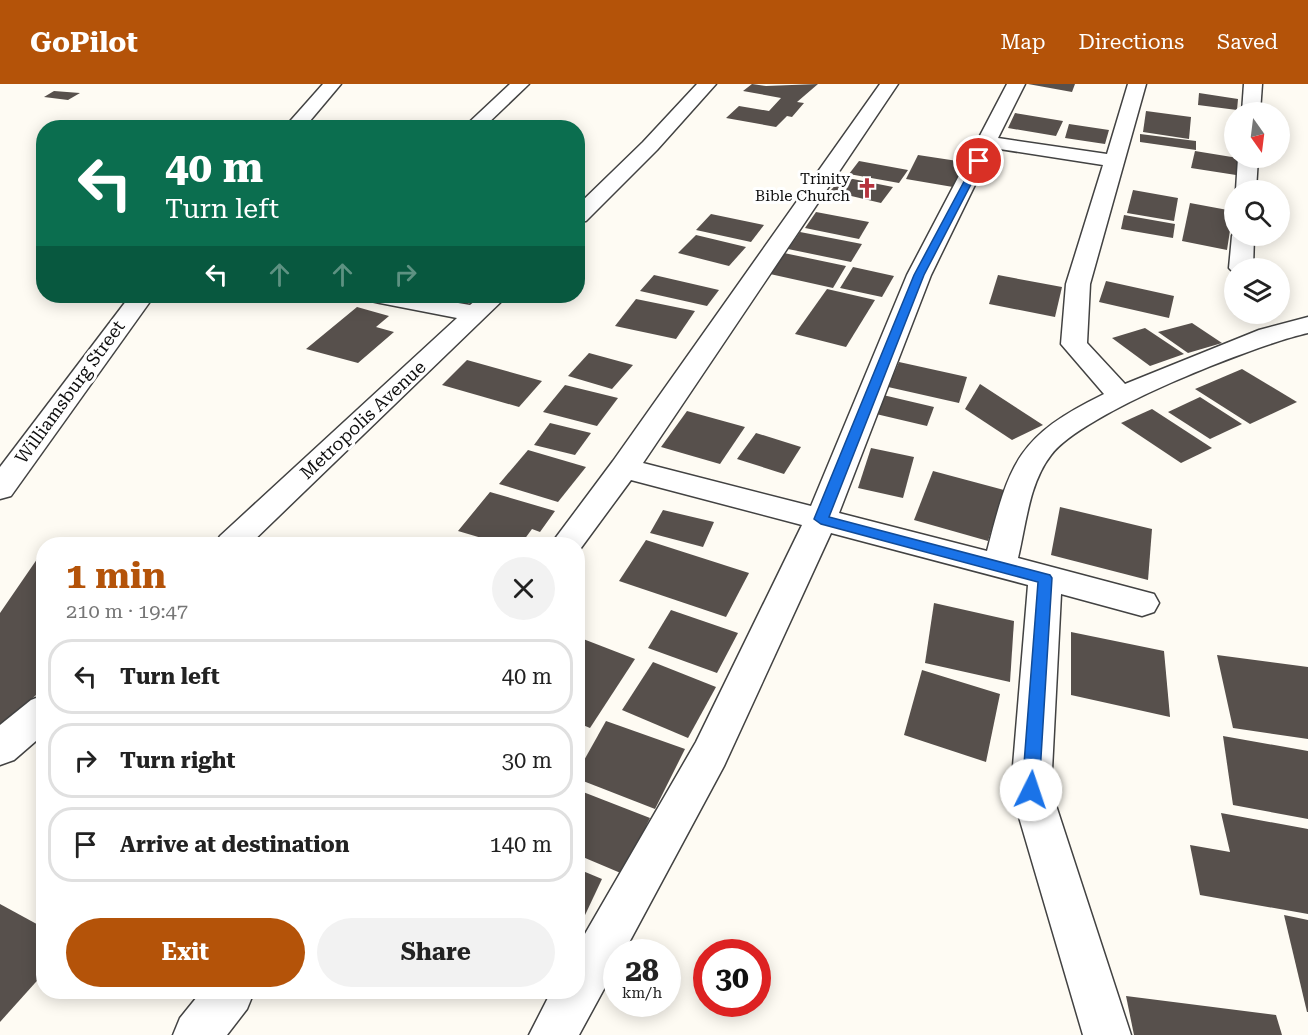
<!DOCTYPE html>
<html lang="en">
<head>
<meta charset="utf-8">
<style>
  body { margin:0; font-family:"Roboto Serif",serif; background:#f2f2f2; color:#222; height:100vh; display:flex; flex-direction:column; font-size:22px; white-space:nowrap }
  * { box-sizing:border-box; margin:0 }
  p { font-size:20px; color:#767676 }
  .icon { flex:none; width:33px; height:33px; fill:none; stroke:currentColor; stroke-width:2; stroke-linecap:round; stroke-linejoin:round }
  .map { position:relative; flex:1; overflow:hidden }
  .panel { position:absolute; left:36px; top:453px; width:549px; height:462px; display:flex; flex-direction:column; background:#fff; border-radius:24px; box-shadow:0 3px 15px #0003 }
  .panel>* { flex:none }
  .hud { position:absolute; left:36px; top:36px; width:549px; height:183px; border-radius:24px; box-shadow:0 3px 15px #0003; background:#0b6e4f; color:#fff; overflow:hidden }
  .needle { width:39px; rotate:166deg }
  .buttons { position:absolute; left:1224px; top:18px; display:grid; gap:12px }
  .buttons a { display:grid; place-items:center; width:66px; height:66px; border-radius:50%; background:#fff; box-shadow:0 3px 15px #0003; font-size:30px }
  .speed { position:absolute; left:603px; top:855px; display:flex; gap:12px; font-size:30px; font-weight:700; text-align:center }
  .speed>* { display:grid; place-content:center; width:78px; height:78px; border-radius:50%; background:#fff; box-shadow:0 3px 15px #0003; line-height:1 }
  .speed small { font-size:15px; font-weight:400 }
  .speed .limit { border:9px solid #d22; background:#fff; color:#111 }
  .pin { position:absolute; display:grid; place-items:center; width:51px; height:51px; color:#fff; margin:-26px; border:3px solid #fff; border-radius:50%; box-shadow:0 2px 6px #0007 }
  .me { position:absolute; width:66px; margin:-33px; rotate:4deg; stroke-linejoin:round; filter:drop-shadow(0 0 4px #0008) }
  .turn { display:flex; align-items:center; gap:21px; height:126px; padding:0 30px; font-size:27px }
  .turn .icon { width:78px; height:78px; stroke-width:2.5 }
  .turn b { display:block; font-size:42px; line-height:51px }
  .lanes { display:flex; align-items:center; height:57px; padding:0 30px; background:#0003; justify-content:center; gap:30px; direction:ltr }
  .lanes .off { opacity:.35 }
  .round { display:grid; place-items:center; flex:none; width:63px; height:63px; border-radius:32px; background:#f2f2f2 }
  .headline { display:flex; align-items:center; justify-content:space-between; height:102px; padding:0 30px }
  h1 { font-size:36px; font-weight:700; line-height:45px; color:#b45309 }
  .button { display:flex; gap:12px; margin-top:auto; padding:12px 30px }
  .button a { flex:1; height:69px; border-radius:36px; background:#b45309; color:#fff; font-size:24px; font-weight:700; line-height:69px; text-align:center }
  .button a+a { background:#f2f2f2; color:#222 }
  ul { padding:0; list-style:none }
  li { display:flex; align-items:center; gap:18px; height:75px; margin:0 12px 9px; padding:0 18px; border:3px solid #e0e0e0; border-radius:24px }
  li div { flex:1 }
  li b { display:block; font-size:22px }
  li em { font-style:normal }
  header { display:flex; align-items:center; gap:36px; box-sizing:border-box; height:84px; padding:0 30px; background:#b45309; color:#fff }
  header strong { font-size:28px }
  nav { display:flex; gap:33px; margin-inline-start:auto; font-size:21px }
  .map>svg:first-child { display:block }
  .building { fill:#57504c }
  .lines { fill:none; stroke-linecap:round; stroke-linejoin:round }
  .street-casing { stroke:#424242; stroke-width:3 }
  .street { fill:#fff; fill-rule:evenodd }
  .route { fill:#1a73e8; stroke:#114b97; stroke-width:1.5 }
  .labels { text-anchor:middle; stroke-width:6; stroke-linejoin:round; paint-order:stroke }
  .far-poi-label { font-size:15px; fill:#0f0f0f; stroke:#fff; text-anchor:end }
  .street-label { font-size:18px; fill:#0f0f0f; stroke:#fff }
</style>
</head>
<body>
<header>
<strong>GoPilot</strong>
<nav><a>Map</a><a>Directions</a><a>Saved</a></nav>
</header>
<div class="map">
<svg width="1308" height="951" viewBox="0 0 1308 951">
  <rect width="100%" height="100%" fill="#fefbf3"/>
  <g class="building">
    <path d="M752,0L766,2L818,0L797,18L804,19L792,33L787,32L776,43L726,34L739,22L769,27L781,14L743,7Z"/>
    <path d="M1028,0H1075L1072,8Z"/>
    <path d="M54,7L80,9L68,16L44,13Z"/>
    <path d="M1199,9L1238,15L1237,26L1198,21Z"/>
    <path d="M1146,27L1191,33L1189,55L1143,48Z"/>
    <path d="M1015,29L1063,37L1056,52L1008,44Z"/>
    <path d="M1069,40L1109,46L1105,60L1065,54Z"/>
    <path d="M1140,50L1196,57V66L1140,58Z"/>
    <path d="M1195,67L1238,74L1236,91L1191,84Z"/>
    <path d="M918,71L964,78L953,103L906,95Z"/>
    <path d="M859,77L908,86L899,99L849,90Z"/>
    <path d="M843,93L893,103L881,119L830,107Z"/>
    <path d="M1133,106L1178,114L1174,137L1127,129Z"/>
    <path d="M1190,119L1233,127L1227,166L1182,157Z"/>
    <path d="M816,128L869,138L859,155L805,144Z"/>
    <path d="M711,130L764,141L751,158L696,146Z"/>
    <path d="M1124,131L1175,140L1173,154L1121,145Z"/>
    <path d="M800,148L862,160L851,178L788,165Z"/>
    <path d="M696,151L746,163L729,182L678,169Z"/>
    <path d="M784,169L846,182L833,204L770,190Z"/>
    <path d="M853,183L894,192L882,213L840,204Z"/>
    <path d="M654,191L719,206L707,222L640,207Z"/>
    <path d="M998,191L1062,203L1055,233L989,220Z"/>
    <path d="M1106,197L1174,212L1169,234L1099,218Z"/>
    <path d="M827,205L875,216L846,263L795,250Z"/>
    <path d="M636,215L695,227L676,255L615,242Z"/>
    <path d="M357,223L389,232L376,243L394,248L358,279L306,265Z"/>
    <path d="M1192,239L1222,259L1188,269L1158,248Z"/>
    <path d="M1145,244L1184,270L1150,282L1112,254Z"/>
    <path d="M589,269L633,281L612,305L568,292Z"/>
    <path d="M467,276L542,297L519,323L442,301Z"/>
    <path d="M899,278L967,293L959,319L888,303Z"/>
    <path d="M1242,285L1297,318L1250,340L1195,305Z"/>
    <path d="M980,300L1043,341L1012,356L965,325Z"/>
    <path d="M565,301L618,314L597,342L543,328Z"/>
    <path d="M883,311L934,323L927,342L876,330Z"/>
    <path d="M1200,313L1242,340L1210,355L1168,328Z"/>
    <path d="M1152,325L1212,364L1181,379L1121,339Z"/>
    <path d="M687,327L745,343L720,380L661,363Z"/>
    <path d="M550,339L591,349L575,371L534,361Z"/>
    <path d="M756,349L801,363L784,390L737,375Z"/>
    <path d="M871,364L914,373L903,414L858,404Z"/>
    <path d="M528,366L586,383L558,418L499,400Z"/>
    <path d="M933,387L1004,406L988,457L914,436Z"/>
    <path d="M490,408L555,427L540,448L532,445L521,460H502L458,447Z"/>
    <path d="M1060,423L1152,445L1148,496L1051,471Z"/>
    <path d="M663,426L714,438L703,463L650,449Z"/>
    <path d="M646,456L749,489L726,533L619,497Z"/>
    <path d="M44,465V604L0,643V529Z"/>
    <path d="M934,519L1014,537L1010,598L925,579Z"/>
    <path d="M671,526L738,549L717,589L648,564Z"/>
    <path d="M1071,548L1164,567L1170,633L1071,611Z"/>
    <path d="M578,553L635,575L590,644L578,639Z"/>
    <path d="M1217,571L1308,583V655L1233,644Z"/>
    <path d="M653,578L716,603L688,654L622,626Z"/>
    <path d="M922,586L1000,610L986,678L904,651Z"/>
    <path d="M606,637L685,665L655,725L578,695V687Z"/>
    <path d="M1223,652L1308,667V735L1233,721Z"/>
    <path d="M578,706L650,734L623,790L578,771Z"/>
    <path d="M1221,729L1308,745V830L1200,811L1190,761L1230,768Z"/>
    <path d="M578,785L602,795L578,846Z"/>
    <path d="M0,820L44,844V889L0,938Z"/>
    <path d="M1284,831L1308,836V928H1307Z"/>
    <path d="M1126,912L1276,931L1282,951H1134Z"/>
  </g>
  <g class="lines">
    <g class="street-casing">
      <g id="street">
        <path d="M323,0H341L304,44H284Z"/>
        <path d="M510,0H529L483,44H463Z"/>
        <path d="M697,0H716L657,66L586,137L578,138V121L643,58Z"/>
        <path d="M880,0H898L643,379L811,422L907,191L1007,0H1025L998,54L1107,70L1128,0H1146L1090,200L1087,259L1125,300L1259,246L1308,233V249C1254,261 1082,329 1051,371C1029,399 1026,441 1018,474L1154,510L1159,519L1154,528L1142,532L1061,510L1051,706L1131,951H1083L1011,706L1028,501L831,449L724,682L624,868H616V883L579,951H529L551,908H578V862L696,658L802,441L631,396L578,468V460H551L613,377ZM993,64L1103,81L1066,200L1061,260L1104,310C1018,352 1010,377 987,467L839,429L931,191Z"/>
        <path d="M1244,0H1262L1260,28H1242Z"/>
        <path d="M1238,74H1258L1256,106H1236Z"/>
        <path d="M1234,148V152H1254L1253,184H1234V189L1229,184L1232,152Z"/>
        <path d="M130,212H154L11,412L0,415V383Z"/>
        <path d="M368,212H417L470,221L481,212H507L250,460H215L220,452L457,234L380,219L371,217Z"/>
        <path d="M44,611V650L14,676L0,681V641L31,616Z"/>
        <path d="M201,908H254L247,925L227,951H173L180,934Z"/>
      </g>
    </g>
    <use href="#street" class="street"/>
  </g>
  <path class="route" d="M979,75L983,77L924,191L829,433L1050,491L1052,494L1039,706L1037,711L1031,713L1025,711L1022,706L1038,498L821,440L814,435L914,191L975,77Z"/>
  <defs>
    <g id="church-bare" transform="scale(1.62)"><path d="M-1.2-6h2.4v3.5h3.3v2.4h-3.3V6h-2.4V-.1h-3.3v-2.4h3.3Z" fill="#b5323d" stroke="#fff" stroke-width="2.5" paint-order="stroke"/></g>
  </defs>
  <g fill-rule="evenodd">
    <use href="#church-bare" x="867" y="104"/>
  </g>
  <g class="labels">
    <g class="far-poi-label">
      <text x="850" y="100">Trinity<tspan x="850" dy="17">Bible Church</tspan></text>
    </g>
    <g class="street-label">
      <text transform="translate(70 308) rotate(-54)" y="6">Williamsburg Street</text>
      <text transform="translate(363 336) rotate(-43)" y="6">Metropolis Avenue</text>
    </g>
  </g>
</svg>
<div class="buttons">
<a><svg class="needle" viewBox="-14 -14 28 28"><path d="M0-13l5 13h-10z" fill="#e53935"/><path d="M0 13l5-13h-10z" fill="#767676"/></svg></a>
<a><svg class="icon" aria-label="search" viewBox="0 0 24 24"><circle cx="10" cy="10" r="6"/><path d="M15 15l6 6"/></svg></a>
<a><svg class="icon" aria-label="layers" viewBox="0 0 24 24"><path d="M12 4l9 5-9 5-9-5zM3 14l9 5 9-5"/></svg></a>
</div>
<div class="speed"><div>28<small>km/h</small></div><div class="limit">30</div></div>
<div class="pin" style="left:979px;top:77px;background:#d93025"><svg class="icon" aria-label="arrive" viewBox="0 0 24 24"><path d="M6 21V4h12l-3 4 3 4H6"/></svg></div>
<svg class="me" style="left:1031px;top:706px" viewBox="-20 -20 40 40"><circle r="19" fill="#fff"/><path d="M0-13L10 11 0 6-10 11z" fill="#1a73e8"/></svg>
<div class="hud">
<div class="turn"><svg class="icon" aria-label="left" viewBox="0 0 24 24"><path d="M17 20v-9H6M10 6l-5 5 5 5"/></svg><div><b>40 m</b>Turn left</div></div>
<div class="lanes"><svg class="icon" aria-label="left" viewBox="0 0 24 24"><path d="M17 20v-9H6M10 6l-5 5 5 5"/></svg><svg class="icon off" aria-label="ahead" viewBox="0 0 24 24"><path d="M12 20V5M6 11l6-6 6 6"/></svg><svg class="icon off" aria-label="ahead" viewBox="0 0 24 24"><path d="M12 20V5M6 11l6-6 6 6"/></svg><svg class="icon off" aria-label="right" viewBox="0 0 24 24"><path d="M7 20v-9h11M14 6l5 5-5 5"/></svg></div>
</div>
<section class="panel">
<div class="headline"><div><h1>1 min</h1><p>210 m · 19:47</p></div><a class="round"><svg class="icon" aria-label="close" viewBox="0 0 24 24"><path d="M6 6l12 12M18 6L6 18"/></svg></a></div>
<ul>
<li><svg class="icon" aria-label="left" viewBox="0 0 24 24"><path d="M17 20v-9H6M10 6l-5 5 5 5"/></svg><div><b>Turn left</b></div><em>40 m</em></li>
<li><svg class="icon" aria-label="right" viewBox="0 0 24 24"><path d="M7 20v-9h11M14 6l5 5-5 5"/></svg><div><b>Turn right</b></div><em>30 m</em></li>
<li><svg class="icon" aria-label="arrive" viewBox="0 0 24 24"><path d="M6 21V4h12l-3 4 3 4H6"/></svg><div><b>Arrive at destination</b></div><em>140 m</em></li>
</ul>
<div class="button"><a>Exit</a><a>Share</a></div>
</section>
</div>
</body>
</html>
